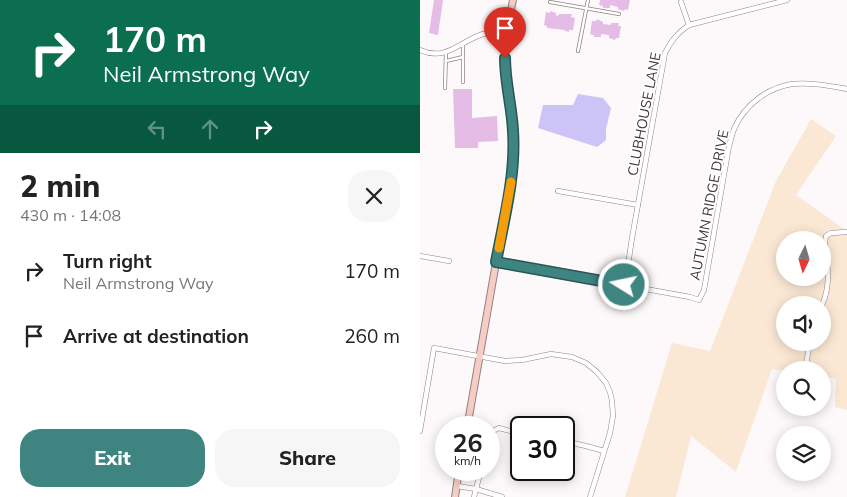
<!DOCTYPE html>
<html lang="en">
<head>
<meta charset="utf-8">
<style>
  body { margin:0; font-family:Mulish,sans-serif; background:#f6f6f6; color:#222; height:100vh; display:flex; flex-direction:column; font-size:19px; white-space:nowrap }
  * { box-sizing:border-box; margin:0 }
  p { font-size:16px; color:#767676 }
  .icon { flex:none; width:28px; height:28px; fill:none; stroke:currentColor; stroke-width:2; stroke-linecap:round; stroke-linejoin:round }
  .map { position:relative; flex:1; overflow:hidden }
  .details { display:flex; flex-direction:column; background:#fff; width:420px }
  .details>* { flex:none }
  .guide { background:#0b6e4f; color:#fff; overflow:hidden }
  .needle { width:32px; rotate:185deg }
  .tools { position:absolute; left:356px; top:231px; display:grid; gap:10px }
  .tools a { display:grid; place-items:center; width:55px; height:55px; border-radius:50%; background:#fff; box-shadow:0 2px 12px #0003; font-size:25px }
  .speed { position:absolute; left:15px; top:416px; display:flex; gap:10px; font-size:25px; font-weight:700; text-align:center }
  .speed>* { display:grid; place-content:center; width:65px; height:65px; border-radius:50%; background:#fff; box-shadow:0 2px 12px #0003; line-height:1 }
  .speed small { font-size:12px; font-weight:400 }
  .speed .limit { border:2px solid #111; border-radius:8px; background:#fff; color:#111 }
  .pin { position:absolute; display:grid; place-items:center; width:42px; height:42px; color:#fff; margin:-51px -21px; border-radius:50% 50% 50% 0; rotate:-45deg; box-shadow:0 0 5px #0007 }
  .pin .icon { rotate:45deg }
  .me { position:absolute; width:55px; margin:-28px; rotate:280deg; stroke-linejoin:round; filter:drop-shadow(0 0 4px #0008) }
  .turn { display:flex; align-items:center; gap:18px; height:105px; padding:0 20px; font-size:22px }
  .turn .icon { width:65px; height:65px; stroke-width:2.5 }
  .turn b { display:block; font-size:35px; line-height:42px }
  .lanes { display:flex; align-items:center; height:48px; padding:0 20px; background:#0003; justify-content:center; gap:25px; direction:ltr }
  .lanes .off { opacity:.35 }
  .round { display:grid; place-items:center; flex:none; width:52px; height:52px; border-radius:20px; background:#f6f6f6 }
  .overview { display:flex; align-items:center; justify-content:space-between; height:85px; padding:0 20px }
  h1 { font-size:30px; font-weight:800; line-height:38px }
  .cta { display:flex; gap:10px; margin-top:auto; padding:10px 20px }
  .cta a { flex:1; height:58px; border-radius:20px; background:#3e8581; color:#fff; font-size:20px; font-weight:800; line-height:58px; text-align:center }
  .cta a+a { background:#f6f6f6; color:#222 }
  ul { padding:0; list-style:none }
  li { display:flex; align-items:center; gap:15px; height:65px; padding:0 20px }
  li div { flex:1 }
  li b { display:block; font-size:19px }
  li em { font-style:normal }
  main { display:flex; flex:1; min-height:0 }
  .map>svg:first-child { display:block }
  .green { fill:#fbe8d4; fill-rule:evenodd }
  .water { fill:#ccc4f7 }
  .building { fill:#e5bce5 }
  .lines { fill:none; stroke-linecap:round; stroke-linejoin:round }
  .service-casing { stroke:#928286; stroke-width:4 }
  .minor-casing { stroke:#928286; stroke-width:5.5 }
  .secondary-casing { stroke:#928286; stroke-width:8 }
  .service { stroke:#fff; stroke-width:2.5 }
  .minor { stroke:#fff; stroke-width:4.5 }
  .secondary { stroke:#f5cdc4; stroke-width:6 }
  .route-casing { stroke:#285654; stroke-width:12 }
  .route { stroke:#3e8581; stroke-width:9 }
  .slow { stroke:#f59e0b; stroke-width:9 }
  .labels { text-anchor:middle; stroke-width:4; stroke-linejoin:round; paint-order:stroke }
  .street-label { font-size:14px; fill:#40393b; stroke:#fff }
</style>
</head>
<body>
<main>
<section class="details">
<div class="guide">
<div class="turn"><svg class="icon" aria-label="right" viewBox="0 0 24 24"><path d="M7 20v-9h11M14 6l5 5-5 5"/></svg><div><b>170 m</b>Neil Armstrong Way</div></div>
<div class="lanes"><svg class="icon off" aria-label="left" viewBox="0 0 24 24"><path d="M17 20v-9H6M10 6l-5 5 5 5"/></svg><svg class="icon off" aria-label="ahead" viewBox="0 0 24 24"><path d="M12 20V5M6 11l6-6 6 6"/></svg><svg class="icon" aria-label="right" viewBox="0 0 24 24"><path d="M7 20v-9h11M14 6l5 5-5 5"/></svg></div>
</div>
<div class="overview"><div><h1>2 min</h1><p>430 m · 14:08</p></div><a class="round"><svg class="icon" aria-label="close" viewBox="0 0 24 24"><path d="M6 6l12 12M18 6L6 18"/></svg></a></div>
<ul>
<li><svg class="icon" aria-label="right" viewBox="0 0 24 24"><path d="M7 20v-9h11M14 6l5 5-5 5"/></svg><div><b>Turn right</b><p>Neil Armstrong Way</p></div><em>170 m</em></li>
<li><svg class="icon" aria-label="arrive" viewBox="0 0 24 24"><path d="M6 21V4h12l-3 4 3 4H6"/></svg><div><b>Arrive at destination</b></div><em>260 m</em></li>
</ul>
<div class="cta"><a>Exit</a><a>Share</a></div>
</section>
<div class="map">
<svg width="427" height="497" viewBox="0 0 427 497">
  <rect width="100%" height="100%" fill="#fdf9fa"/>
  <path class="green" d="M391,119L416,136L376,195L427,231V410L415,407L416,379L403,376L402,370L365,371L352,369L316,472L271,436L256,497H205L252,343L290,351L356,181ZM365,240H402V278H365ZM365,305H402V342H365Z"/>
  <path class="water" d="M158,94L183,98L191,108L186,129V140L177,147L118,128L123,105H153Z"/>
  <g class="building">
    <path d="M14,0H23L18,35L9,33Z"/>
    <path d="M180,0H210L208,10L205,9L204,11L198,9V7L190,5V8H183V6L179,5Z"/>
    <path d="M130,11L136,13V15L138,16L139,14H144V17V14H152L151,17L155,18L153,30H149V32L145,31V30L127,28V26L124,25L126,12L130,13Z"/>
    <path d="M177,19L183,22V24L191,25V23H199L198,26H201L199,38H196L195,40L189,38V35L181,34V37H174V35L170,34L172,21H176Z"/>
    <path d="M33,89H52V118L77,116L78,141L58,142V148H35Z"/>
  </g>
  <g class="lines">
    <g class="service-casing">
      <g id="service">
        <path d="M130,2L199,14"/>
        <path d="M158,51L168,0"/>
        <path d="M26,61L43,57"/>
        <path d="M43,82V44"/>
        <path d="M25,88L26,52"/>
      </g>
    </g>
    <g class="minor-casing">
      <g id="minor">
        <path d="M261,2L269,25"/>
        <path d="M0,50C26,62 40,41 63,34C71,32 79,33 87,34"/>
        <path d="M138,191L218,205"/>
        <path d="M0,256L29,261"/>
        <path d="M76,262L270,297L279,300L284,290L309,146C311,140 312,133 315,127C325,105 347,88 372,84C390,82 410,86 427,89"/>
        <path d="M205,285L212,238L245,53C251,41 257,33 269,25L367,0"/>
        <path d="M402,305C407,295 408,284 408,273C407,260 403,248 406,236L411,233L427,232"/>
        <path d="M385,370L390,342"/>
        <path d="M0,431L14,348L85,361L102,360L131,354L152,357L166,363L177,372L186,383L190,392L192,401L193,416L190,433L170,497"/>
        <path d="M144,441L166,446L184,451"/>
        <path d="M69,444L73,431L79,428L101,434"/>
        <path d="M61,470L56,489L82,497"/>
        <path d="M37,486L56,489L54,497"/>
      </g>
    </g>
    <g class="secondary-casing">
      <g id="secondary">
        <path d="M47,428L91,177C93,161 94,146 93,130C92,106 84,82 85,57C85,38 89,19 93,0"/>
        <path d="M35,497L39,470"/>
      </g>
    </g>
    <use href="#service" class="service"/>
    <use href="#minor" class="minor"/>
    <use href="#secondary" class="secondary"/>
  </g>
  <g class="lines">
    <g class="route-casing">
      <path id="route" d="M85,58C85,83 92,107 93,131C96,175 84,219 76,262L204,285"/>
    </g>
    <use href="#route" class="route"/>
    <path class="slow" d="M79,248L91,182"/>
  </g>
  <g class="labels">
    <g class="street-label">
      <text transform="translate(224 114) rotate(-79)" y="5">CLUBHOUSE LANE</text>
      <text transform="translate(289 205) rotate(-79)" y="5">AUTUMN RIDGE DRIVE</text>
    </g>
  </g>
</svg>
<div class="tools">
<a><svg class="needle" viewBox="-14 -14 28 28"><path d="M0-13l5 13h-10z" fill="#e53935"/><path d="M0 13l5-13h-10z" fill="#767676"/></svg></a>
<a><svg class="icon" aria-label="sound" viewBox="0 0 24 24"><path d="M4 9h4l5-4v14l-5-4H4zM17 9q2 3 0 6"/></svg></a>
<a><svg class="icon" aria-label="search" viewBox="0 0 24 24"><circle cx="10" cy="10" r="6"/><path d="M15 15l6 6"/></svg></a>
<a><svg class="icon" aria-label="layers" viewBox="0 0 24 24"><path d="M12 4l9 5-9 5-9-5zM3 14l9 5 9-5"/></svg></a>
</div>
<div class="speed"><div>26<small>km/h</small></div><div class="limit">30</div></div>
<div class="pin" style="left:85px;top:58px;background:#d93025"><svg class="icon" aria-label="arrive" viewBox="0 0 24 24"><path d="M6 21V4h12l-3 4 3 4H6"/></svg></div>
<svg class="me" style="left:204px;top:285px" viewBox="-20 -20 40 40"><circle r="17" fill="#3e8581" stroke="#fff" stroke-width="3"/><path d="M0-11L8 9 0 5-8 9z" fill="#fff"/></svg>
</div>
</main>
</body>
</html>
